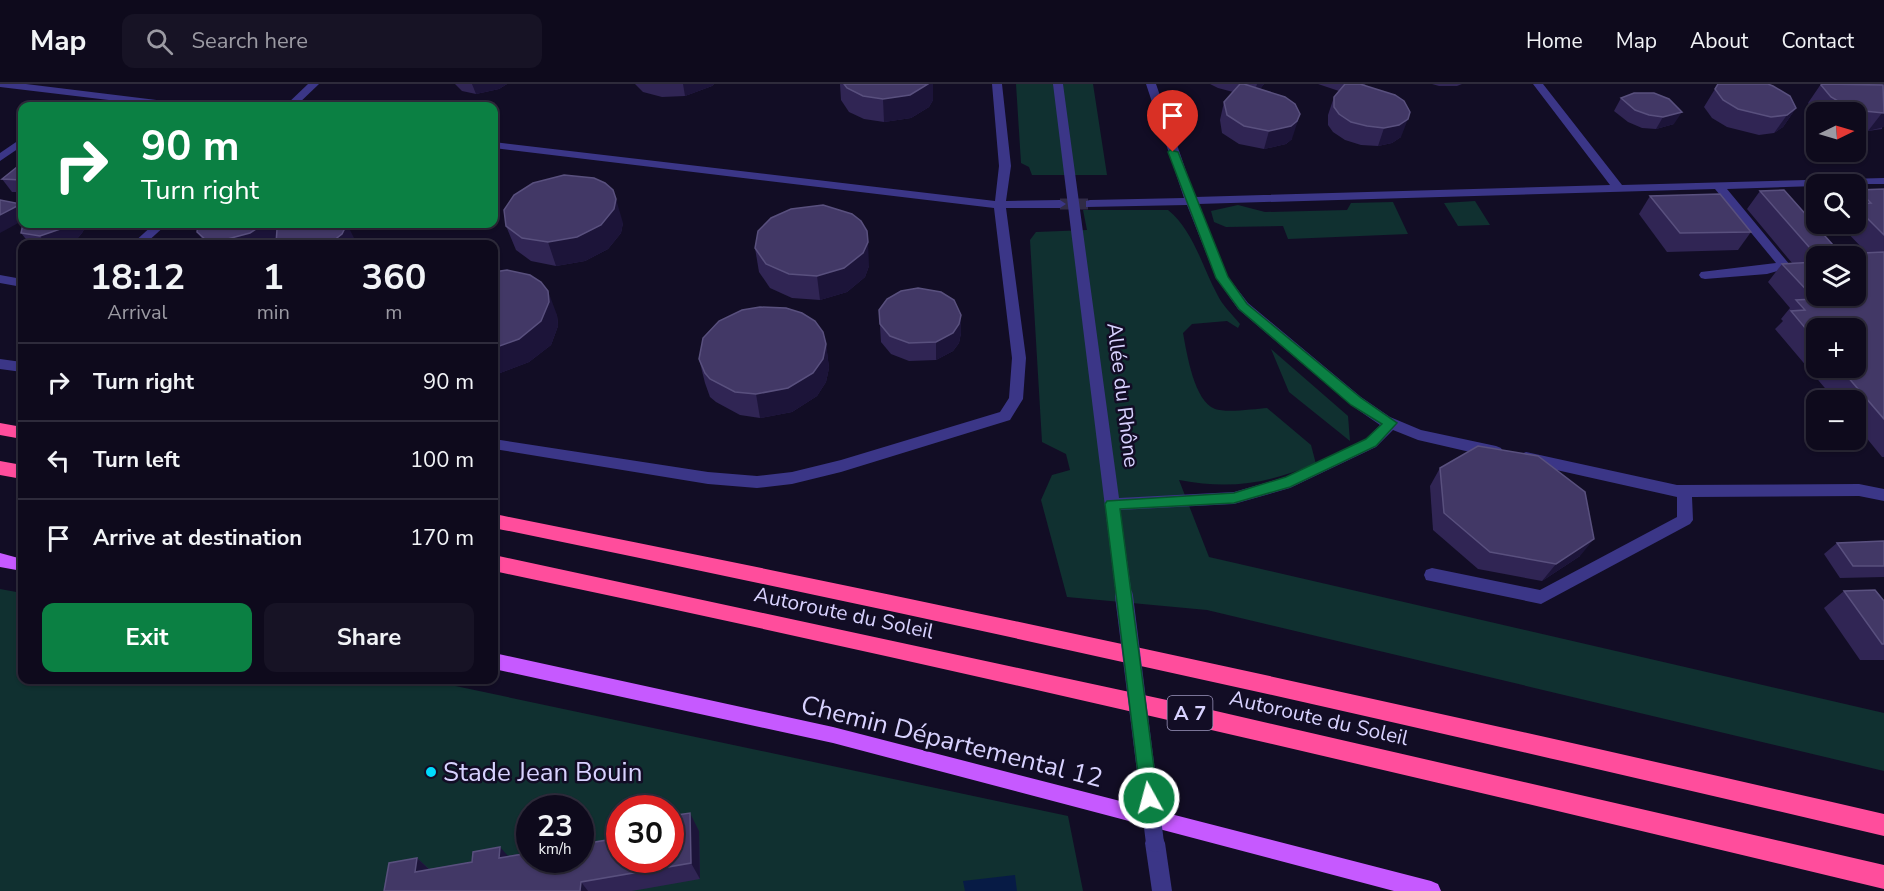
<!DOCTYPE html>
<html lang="en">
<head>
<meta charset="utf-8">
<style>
  body { margin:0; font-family:"Nunito Sans",sans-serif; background:#171325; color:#f1f3f6; height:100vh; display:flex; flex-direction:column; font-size:22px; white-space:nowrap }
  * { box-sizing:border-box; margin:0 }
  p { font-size:20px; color:#9b9aa3 }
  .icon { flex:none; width:33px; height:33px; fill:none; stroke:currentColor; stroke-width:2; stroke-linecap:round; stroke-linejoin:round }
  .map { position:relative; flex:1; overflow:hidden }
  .side { position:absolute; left:18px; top:156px; width:480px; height:444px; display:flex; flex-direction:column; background:#0e0a1c; border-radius:12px; box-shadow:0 2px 4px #0004,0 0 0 2px #2e2b3b }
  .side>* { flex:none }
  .banner { position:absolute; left:18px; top:18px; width:480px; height:126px; border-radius:12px; box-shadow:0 2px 4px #0004,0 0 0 2px #2e2b3b; background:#0b8043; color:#fff; overflow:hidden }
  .needle { width:39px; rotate:85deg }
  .buttons { position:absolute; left:1806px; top:18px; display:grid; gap:12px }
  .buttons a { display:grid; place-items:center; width:60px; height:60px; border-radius:12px; background:#0e0a1c; box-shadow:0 2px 4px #0004,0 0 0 2px #2e2b3b; font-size:30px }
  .speed { position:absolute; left:516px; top:711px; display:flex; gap:12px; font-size:30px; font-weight:700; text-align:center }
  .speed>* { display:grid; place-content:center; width:78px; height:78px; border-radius:50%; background:#0e0a1c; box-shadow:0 2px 4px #0004,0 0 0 2px #2e2b3b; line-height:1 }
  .speed small { font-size:15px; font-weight:400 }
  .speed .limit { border:9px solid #d22; background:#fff; color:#111 }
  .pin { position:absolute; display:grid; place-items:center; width:51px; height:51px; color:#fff; margin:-62px -26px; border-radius:50% 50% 50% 0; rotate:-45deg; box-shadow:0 0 6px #0007 }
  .pin .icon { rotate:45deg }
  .me { position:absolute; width:66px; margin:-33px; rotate:353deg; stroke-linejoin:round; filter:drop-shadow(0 0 4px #0008) }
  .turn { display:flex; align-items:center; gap:21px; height:126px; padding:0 24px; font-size:27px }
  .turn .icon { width:78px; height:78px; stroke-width:2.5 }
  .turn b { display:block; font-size:42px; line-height:51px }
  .eta { display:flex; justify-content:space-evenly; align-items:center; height:102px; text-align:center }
  .eta b { font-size:36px; font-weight:700; line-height:42px }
  .button { display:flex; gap:12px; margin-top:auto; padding:12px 24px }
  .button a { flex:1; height:69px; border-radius:12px; background:#0b8043; color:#fff; font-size:24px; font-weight:700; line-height:69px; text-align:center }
  .button a+a { background:#171325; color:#f1f3f6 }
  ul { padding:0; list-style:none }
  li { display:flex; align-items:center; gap:18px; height:78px; padding:0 24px; border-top:2px solid #2e2b3b }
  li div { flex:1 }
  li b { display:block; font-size:22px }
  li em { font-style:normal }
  header { display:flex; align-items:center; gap:36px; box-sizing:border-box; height:84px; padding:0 30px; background:#0e0a1c; border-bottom:2px solid #2e2b3b }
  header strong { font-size:28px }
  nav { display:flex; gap:33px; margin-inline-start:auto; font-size:21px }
  .search { width:420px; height:54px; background:#171325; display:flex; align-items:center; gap:15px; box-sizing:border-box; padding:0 21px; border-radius:12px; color:#9b9aa3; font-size:22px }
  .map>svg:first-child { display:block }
  .green { fill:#103030; fill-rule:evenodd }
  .water { fill:#071b45 }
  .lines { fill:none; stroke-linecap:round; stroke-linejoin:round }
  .minor-tunnel { stroke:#302b46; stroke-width:11; stroke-dasharray:11 6; stroke-linecap:butt }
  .minor { fill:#3b3687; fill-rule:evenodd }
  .major { fill:#c659ff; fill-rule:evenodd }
  .highway { fill:#ff4d9c; fill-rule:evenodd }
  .minor-bridge { stroke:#3b3687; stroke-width:18 }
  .wall { fill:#302554; fill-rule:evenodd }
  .shaded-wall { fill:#1c1439 }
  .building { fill:#423866; stroke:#59507e; stroke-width:1.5 }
  .route { fill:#0b8043; stroke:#07532c; stroke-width:1.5 }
  .poi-dot { fill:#00dbfd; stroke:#120d25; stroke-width:2 }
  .labels { text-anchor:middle; stroke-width:5; stroke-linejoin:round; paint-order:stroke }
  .shield { fill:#120d25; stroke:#9d97be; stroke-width:1.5 }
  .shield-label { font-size:20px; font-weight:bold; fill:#d8d2ff }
  .street-label { font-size:21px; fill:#d8d2ff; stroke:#120d25 }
  .near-street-label { font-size:26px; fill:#d8d2ff; stroke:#120d25 }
  .near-poi-label { font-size:26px; fill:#d8d2ff; stroke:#120d25; text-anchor:start }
</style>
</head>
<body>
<header>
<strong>Map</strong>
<div class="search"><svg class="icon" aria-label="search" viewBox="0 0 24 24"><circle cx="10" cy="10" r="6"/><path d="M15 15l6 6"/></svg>Search here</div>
<nav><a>Home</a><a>Map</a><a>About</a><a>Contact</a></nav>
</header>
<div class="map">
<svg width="1884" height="807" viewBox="0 0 1884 807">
  <rect width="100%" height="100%" fill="#120d25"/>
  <g class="green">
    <path d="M1016,0H1093L1107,91H1032L1029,83L1021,79Z"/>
    <path d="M1475,117L1490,141L1458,142L1444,119Z"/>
    <path d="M1393,118L1408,150L1288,155L1283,142L1226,143L1214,138L1211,127L1238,121L1265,128L1347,126L1351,119Z"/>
    <path d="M1083,126H1168C1193,146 1202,182 1217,210C1222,221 1232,230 1240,240L1238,244L1227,237L1192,240L1183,249C1187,270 1194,317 1215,325C1226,329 1255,325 1267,324L1311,361L1316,380C1266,399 1233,406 1179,396L1209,473L1884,629V687L1207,526L1067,513L1041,416L1052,391L1070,386L1066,370L1042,358L1030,156L1036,148L1087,146Z"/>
    <path d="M1271,265L1348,332L1350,357L1289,308Z"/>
    <path d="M0,505L22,509V596H427L1068,732L1083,807H0ZM530,724H580V776H530ZM620,724H670V776H620Z"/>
  </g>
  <path class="water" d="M1015,791L1017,807H965L963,797Z"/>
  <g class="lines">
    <path class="minor-tunnel" d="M1060,120H1090"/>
    <g class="minor">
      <path d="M0,0H26L181,19L186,22H159L0,3Z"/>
      <path d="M308,0H319L296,22H285Z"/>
      <path d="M992,0H1002L1011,82L1006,117L1060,116L1066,120L1060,124H1006L1026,274L1023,315L1010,336L841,388L792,400L757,404L708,400L494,365V355L708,388L757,392L792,388L841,376L1000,328L1009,314L1012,274L994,124L494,64V58L995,117L999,82Z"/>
      <path d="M1053,0H1063L1119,414L1234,408L1286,393L1366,355L1380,341L1351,321L1238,225L1216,194L1187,121L1086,123V117L1090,116L1184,114L1146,0H1156L1195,113L1610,101L1533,0H1543L1622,101L1884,94V100H1816V102L1727,105L1790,181L1788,184L1767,190L1705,195L1701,194L1699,191L1701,188L1776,179L1715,105L1198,120L1228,193L1248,219L1361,313L1390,333L1421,346L1496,362L1501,364L1503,368L1501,372L1496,374L1418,356L1393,346L1376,363L1290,404L1234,420L1120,426L1132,512L1130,517L1124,519L1118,517L1116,512Z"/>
      <path d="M22,54V62L0,77V69Z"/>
      <path d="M154,140H167L145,160H132Z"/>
      <path d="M0,191L22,195V203L0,199Z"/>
      <path d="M0,275L22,278V288L0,285Z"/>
      <path d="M1526,368L1677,401L1859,400L1884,405V417L1859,412L1692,413L1693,436L1690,440L1541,520L1426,496L1424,491L1426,486L1432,484L1540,506L1677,433V413L1521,378L1519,374L1521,370Z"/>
      <path d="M1155,750L1162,752L1165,759L1172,807H1152L1145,759L1148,752Z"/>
    </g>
    <g class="major">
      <path d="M0,469L22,475V487L0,483Z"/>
      <path d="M494,569L833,643L1431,797L1438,800L1441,807H1394L833,659L494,585Z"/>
    </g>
    <g class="highway">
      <path d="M0,339L22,343V355L0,351Z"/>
      <path d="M0,377L22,381V395L0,391Z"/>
      <path d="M494,430C959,522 1422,624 1884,730V752C1422,643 959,539 494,444Z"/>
      <path d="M494,471L1190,621L1884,781V805C1422,694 959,585 494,487Z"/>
    </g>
    <path class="minor-bridge" d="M1124,512L1155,759"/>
  </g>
  <g class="wall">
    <path d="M455,0H507L499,5L476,10L462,7Z"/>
    <path d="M635,0H714L712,2L685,12L662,13L643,8Z"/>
    <path d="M840,0H929L933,16L929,23L911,34L884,38L864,35L849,28L841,16Z"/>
    <path d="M1210,0H1264L1260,5L1292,55L1286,60L1264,65L1239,60L1222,49L1220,36L1224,18L1233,8L1218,4Z"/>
    <path d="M1318,0H1366L1364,1L1401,53L1392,59L1378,62L1361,61L1345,56L1333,48L1328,41V31L1334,13L1339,7Z"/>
    <path d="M1432,0H1462L1457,2H1439Z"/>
    <path d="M1718,0L1796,24L1783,43L1774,49L1759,51L1727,43L1712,34L1704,23Z"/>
    <path d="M1821,0H1881L1884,1L1882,45L1868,47L1856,46V28H1816V30L1808,19Z"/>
    <path d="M1634,9L1674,40L1656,45L1642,44L1628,38L1614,27L1621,14Z"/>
    <path d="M22,79V108H12L2,95Z"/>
    <path d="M1884,105V373H1882L1856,341V316H1835L1775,245L1783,237L1781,235L1790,224L1768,198L1782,180L1792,179L1747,125L1760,107L1841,170L1867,169L1839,140H1856V109L1858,106ZM1816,172L1856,212H1816ZM1816,244L1856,284H1816Z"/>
    <path d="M1650,112L1751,148L1738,166L1667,168L1639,130Z"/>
    <path d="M623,139L621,149L608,165L585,177L556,182L531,177L516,166L506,142Z"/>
    <path d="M23,140H87L82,149L76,156L62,160H30L21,149Z"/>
    <path d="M278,144L355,156L276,157L271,160H206L197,148Z"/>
    <path d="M755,164L869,182L865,193L847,208L820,216L792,214L770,204L759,188Z"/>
    <path d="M494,188L557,231L558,242L551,261L529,278L500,289L494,290Z"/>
    <path d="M879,226L961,249L959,259L953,267L936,276L909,277L891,270L881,258Z"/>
    <path d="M826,260L829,284L826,298L817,312L792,328L760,334L740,331L716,318L710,313L705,299L699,275Z"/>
    <path d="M1440,384L1580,472L1542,497L1478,485L1433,446L1430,402Z"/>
    <path d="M1884,457V493L1840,494L1824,470L1837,459Z"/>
    <path d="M1844,507L1884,517V576H1860L1824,524Z"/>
    <path d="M699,747L700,795L632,807H384L417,774L429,785L590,758Z"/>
  </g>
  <g class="shaded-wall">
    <path d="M472,0H507L499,5L476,10Z"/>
    <path d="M683,0H714L712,2L685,12Z"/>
    <path d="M928,0H933V16L929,23L911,34L884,38L883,15Z"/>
    <path d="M1257,0H1264L1253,14Z"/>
    <path d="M1796,24L1783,43L1774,49L1787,31Z"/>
    <path d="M1682,28L1674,40L1656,45L1663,33Z"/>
    <path d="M1882,29H1884V43L1868,47Z"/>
    <path d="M1300,30L1292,55L1286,60L1264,65L1269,47Z"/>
    <path d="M1408,35L1401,53L1392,59L1378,62L1384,44Z"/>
    <path d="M616,115L623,139L621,149L608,165L585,177L556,182L548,158Z"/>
    <path d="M21,120L22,123V137L0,149V131Z"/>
    <path d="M70,140H87L82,149L76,156L62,160H46L40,152Z"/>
    <path d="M264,140H275L278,144L280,154L271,160H222L220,157Z"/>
    <path d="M346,140H347L355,156V160H329Z"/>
    <path d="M868,158L869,182L865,193L847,208L820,216L817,192Z"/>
    <path d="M548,207L557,231L558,242L551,261L529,278L500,289L494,276V264Z"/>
    <path d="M961,231V249L959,259L953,267L936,276V258Z"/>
    <path d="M826,260L829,284L826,298L817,312L792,328L760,334L756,310Z"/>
    <path d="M1594,455L1580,472L1542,497L1556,480Z"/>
    <path d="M690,729L699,747L700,795L691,779Z"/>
    <path d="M583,749L595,766L582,760Z"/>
    <path d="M500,763L515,780L499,774Z"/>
    <path d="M417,774L435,791L415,788Z"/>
    <path d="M581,798L588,807H580Z"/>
  </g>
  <g class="building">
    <path d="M844,0H928L910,11L883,15L863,12L847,4Z"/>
    <path d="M1240,0H1244L1285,13L1295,20L1300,30L1297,37L1291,42L1269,47L1244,42L1227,31L1224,18Z"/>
    <path d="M1345,0H1360L1395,11L1404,17L1410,28L1408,35L1399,41L1384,44L1367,42L1351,38L1339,30L1334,23V13Z"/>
    <path d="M1718,0H1768L1773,2L1790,12L1796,24L1787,31L1771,33L1738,25L1723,16L1715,5Z"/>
    <path d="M1822,0L1883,1L1884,29L1864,27L1845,21L1831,13L1821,1Z"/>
    <path d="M1634,9H1654L1669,15L1682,28L1663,33L1649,31L1635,26L1621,14Z"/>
    <path d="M22,79V96L2,95Z"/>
    <path d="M564,91L594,94L605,99L613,106L616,115L614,125L601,141L577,153L548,158L522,154L506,142L504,126L514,111L533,99Z"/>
    <path d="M1884,105V151L1856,123V120L1871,119L1858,106Z"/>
    <path d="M1784,106L1841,170L1884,168V335L1840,284H1856V244H1816V257L1791,227L1805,226L1796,216L1815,215L1782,180L1816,178V212H1856V172H1817L1760,107Z"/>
    <path d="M1720,110L1751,148L1680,149L1650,112Z"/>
    <path d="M0,116L21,120L0,131Z"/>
    <path d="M823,121L852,130L861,137L867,147L868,158L863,169L844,184L817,192L789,190L766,180L755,164L758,147L771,134L791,125Z"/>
    <path d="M23,140H70L66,143L40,152L21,149Z"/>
    <path d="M198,140H264L250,149L220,157L206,156L197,148Z"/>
    <path d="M287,140H346L345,144L342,150L329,160H276L277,145Z"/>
    <path d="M507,186L530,191L541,198L548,207L549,218L541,237L519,255L494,264V188Z"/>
    <path d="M918,204L941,208L954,216L961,231L959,240L953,249L936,258L909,259L890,252L880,240L879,226L887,215L901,207Z"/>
    <path d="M760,223L786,224L802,229L815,237L823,248L826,260L823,275L813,289L788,304L756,310L735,308L710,295L705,289L699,275L703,254L719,237L742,226Z"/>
    <path d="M1478,362L1538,372L1585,408L1594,455L1556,480L1490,468L1444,429L1440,384Z"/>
    <path d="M1884,457V482H1853L1837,459Z"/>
    <path d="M1875,506L1884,517V560H1882L1844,507Z"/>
    <path d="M690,729L691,779L581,798L580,807H384L389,779L417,774L415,788L472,778L473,768L500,763L499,774L530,769V776H580V749H583L582,760L620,754V776H670V732Z"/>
  </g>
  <path class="route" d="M1170,66L1178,68L1228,193L1247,220L1361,314L1397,339L1376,362L1290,403L1234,419L1120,425L1158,714L1155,720L1149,722L1143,720L1141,714L1105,420L1107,417L1234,409L1286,393L1366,355L1382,340L1351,321L1239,225L1216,194L1168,68Z"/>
  <circle class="poi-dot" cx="431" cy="688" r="6"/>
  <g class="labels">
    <rect class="shield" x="1167.5" y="612" width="45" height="34" rx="4.5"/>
    <g class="shield-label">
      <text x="1190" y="636">A 7</text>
    </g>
    <g class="street-label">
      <text transform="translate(1123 311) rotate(83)" y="7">Allée du Rhône</text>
      <text transform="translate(844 529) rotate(12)" y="7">Autoroute du Soleil</text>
      <text transform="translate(1319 634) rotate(13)" y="7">Autoroute du Soleil</text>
    </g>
    <g class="near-street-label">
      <text transform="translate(952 657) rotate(14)" y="9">Chemin Départemental 12</text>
    </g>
    <g class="near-poi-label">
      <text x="443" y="697">Stade Jean Bouin</text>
    </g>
  </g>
</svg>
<div class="buttons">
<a><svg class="needle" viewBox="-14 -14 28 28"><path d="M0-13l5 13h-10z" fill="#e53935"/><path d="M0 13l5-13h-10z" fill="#9b9aa3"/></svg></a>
<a><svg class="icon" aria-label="search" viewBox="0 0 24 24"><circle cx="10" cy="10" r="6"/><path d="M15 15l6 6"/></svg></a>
<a><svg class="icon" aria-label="layers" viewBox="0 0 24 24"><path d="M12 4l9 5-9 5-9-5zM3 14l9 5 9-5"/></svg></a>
<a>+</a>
<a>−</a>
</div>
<div class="speed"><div>23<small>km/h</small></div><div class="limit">30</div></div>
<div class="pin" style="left:1173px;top:68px;background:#d93025"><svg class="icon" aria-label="arrive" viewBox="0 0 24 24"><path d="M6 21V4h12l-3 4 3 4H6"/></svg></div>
<svg class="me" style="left:1149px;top:714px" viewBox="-20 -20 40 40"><circle r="17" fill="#0b8043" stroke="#fff" stroke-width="3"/><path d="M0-11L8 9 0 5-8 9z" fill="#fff"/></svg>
<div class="banner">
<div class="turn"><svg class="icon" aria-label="right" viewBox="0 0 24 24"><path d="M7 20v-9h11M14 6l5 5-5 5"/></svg><div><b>90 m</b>Turn right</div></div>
</div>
<section class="side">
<div class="eta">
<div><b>18:12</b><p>Arrival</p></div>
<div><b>1</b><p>min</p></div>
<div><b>360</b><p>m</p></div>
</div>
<ul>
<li><svg class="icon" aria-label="right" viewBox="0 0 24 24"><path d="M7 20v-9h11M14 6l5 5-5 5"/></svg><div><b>Turn right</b></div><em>90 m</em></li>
<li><svg class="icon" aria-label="left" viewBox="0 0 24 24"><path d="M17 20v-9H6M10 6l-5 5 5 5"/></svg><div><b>Turn left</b></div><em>100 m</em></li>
<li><svg class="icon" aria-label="arrive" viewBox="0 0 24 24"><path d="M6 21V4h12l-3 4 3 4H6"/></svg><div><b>Arrive at destination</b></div><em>170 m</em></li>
</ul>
<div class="button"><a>Exit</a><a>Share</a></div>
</section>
</div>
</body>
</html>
